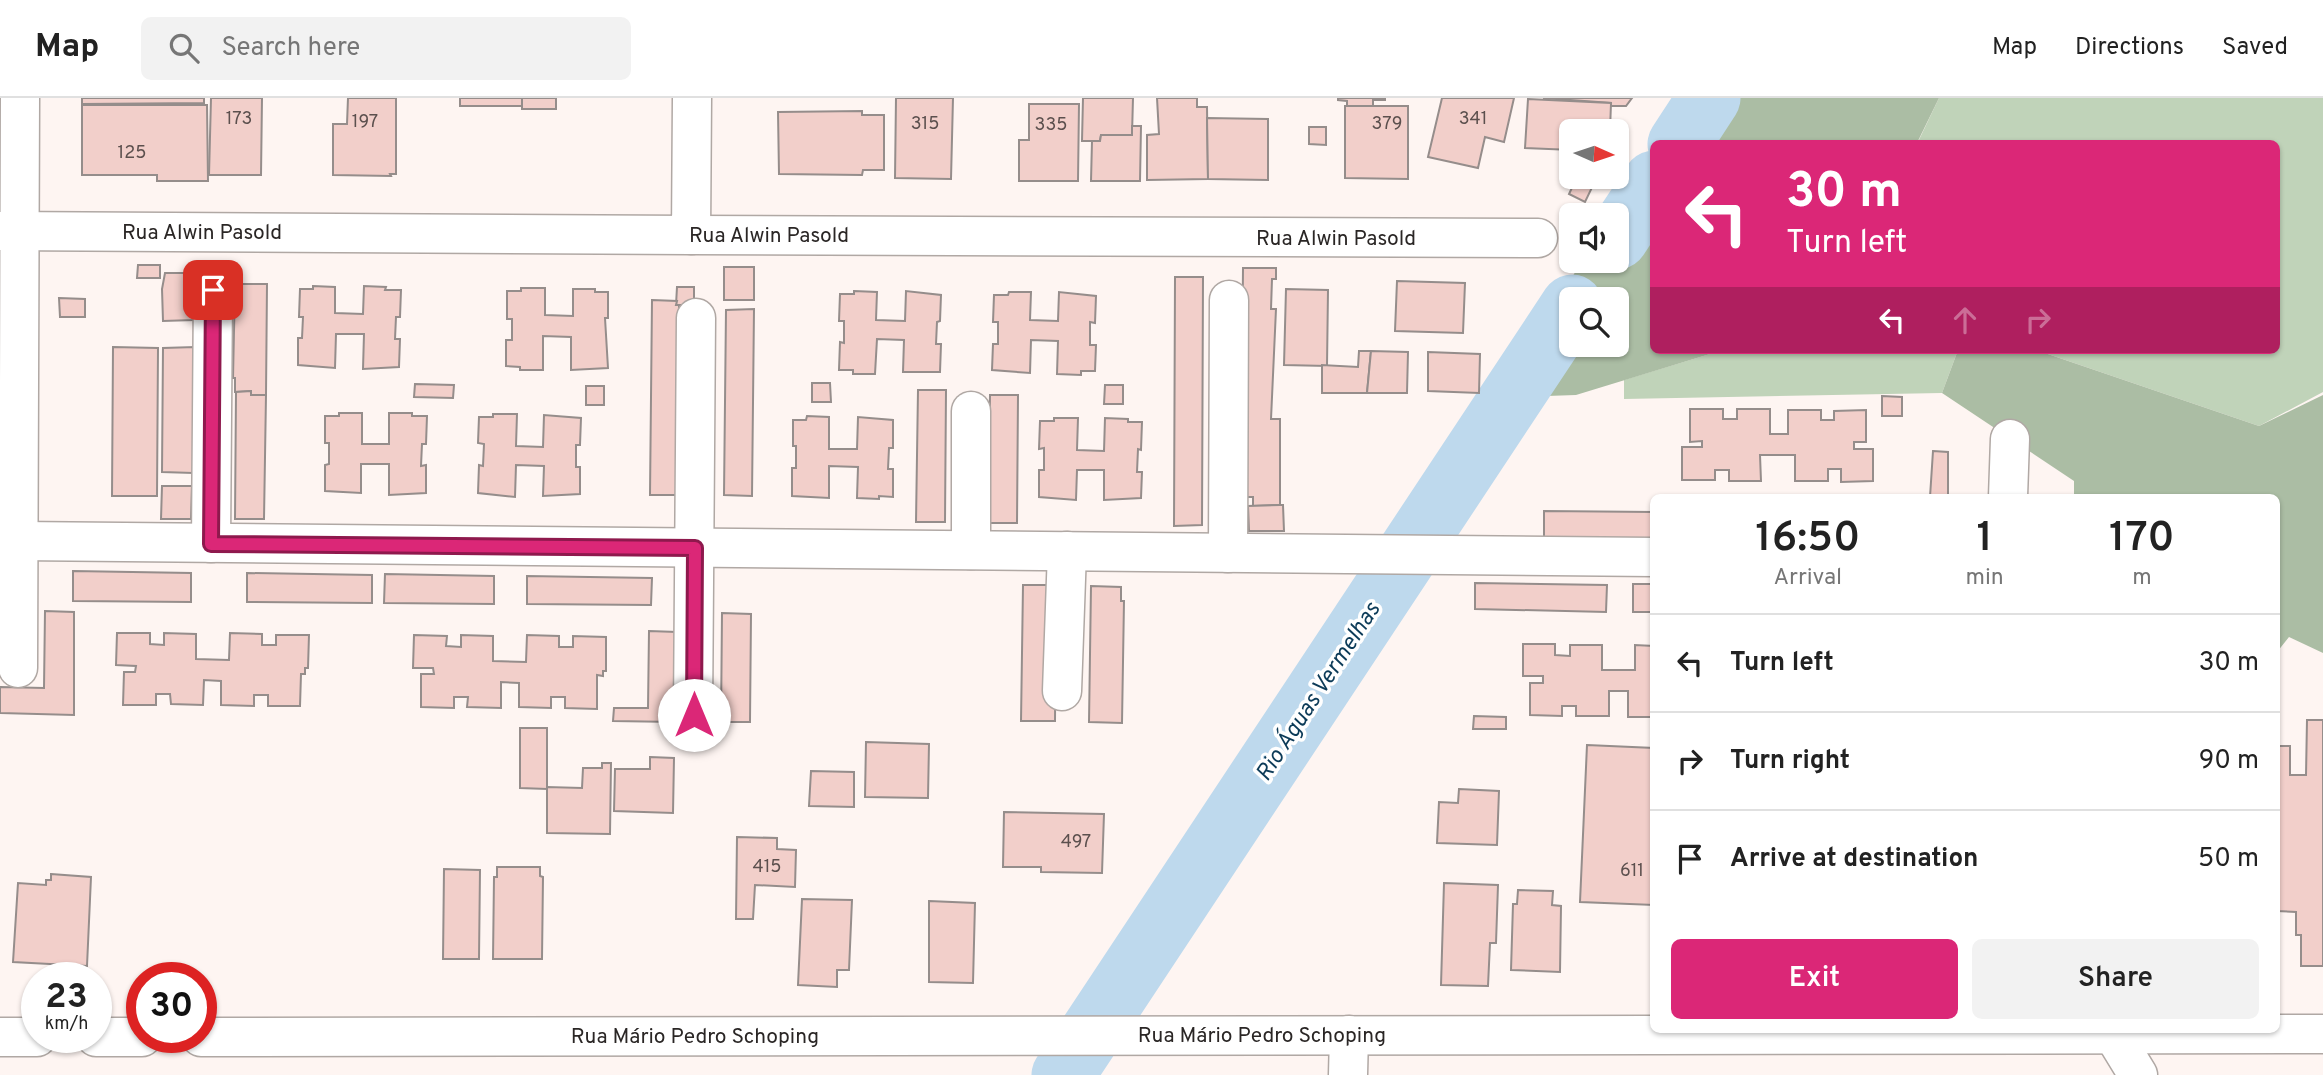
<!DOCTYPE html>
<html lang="en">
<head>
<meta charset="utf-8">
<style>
  body { margin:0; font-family:Overpass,sans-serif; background:#f2f2f2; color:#222; height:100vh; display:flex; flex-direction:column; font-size:26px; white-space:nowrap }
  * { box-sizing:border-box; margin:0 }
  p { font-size:23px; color:#767676 }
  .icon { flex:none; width:38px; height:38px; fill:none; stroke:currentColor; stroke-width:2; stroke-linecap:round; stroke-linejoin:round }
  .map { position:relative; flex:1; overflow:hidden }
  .side { position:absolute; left:1650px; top:396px; width:630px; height:539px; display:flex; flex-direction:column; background:#fff; border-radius:10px; box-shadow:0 2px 5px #0004 }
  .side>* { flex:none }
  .banner { position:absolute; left:1650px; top:42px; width:630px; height:214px; border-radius:10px; box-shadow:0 2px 5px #0004; background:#db2777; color:#fff; overflow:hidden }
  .needle { width:46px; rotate:93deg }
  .controls { position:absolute; left:1559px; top:21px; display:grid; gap:14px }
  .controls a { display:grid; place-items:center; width:70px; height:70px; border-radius:10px; background:#fff; box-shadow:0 2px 5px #0004; font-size:35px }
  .speed { position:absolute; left:21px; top:864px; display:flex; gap:14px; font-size:35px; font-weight:700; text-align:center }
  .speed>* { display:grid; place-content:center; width:91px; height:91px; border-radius:50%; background:#fff; box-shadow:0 2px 5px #0004; line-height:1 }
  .speed small { font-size:18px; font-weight:400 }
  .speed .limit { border:10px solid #d22; background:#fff; color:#111 }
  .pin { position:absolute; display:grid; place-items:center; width:60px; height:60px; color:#fff; margin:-30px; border-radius:14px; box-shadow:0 4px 10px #0006 }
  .me { position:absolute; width:77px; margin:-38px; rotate:0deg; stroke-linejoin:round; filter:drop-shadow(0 0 5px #0008) }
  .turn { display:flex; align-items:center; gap:24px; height:147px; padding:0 21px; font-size:32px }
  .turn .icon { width:91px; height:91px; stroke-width:2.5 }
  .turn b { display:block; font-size:49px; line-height:60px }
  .lanes { display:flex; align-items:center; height:66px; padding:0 21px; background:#0003; justify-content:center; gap:35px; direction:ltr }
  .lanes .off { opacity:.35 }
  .eta { display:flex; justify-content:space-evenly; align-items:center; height:119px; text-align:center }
  .eta b { font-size:42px; font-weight:600; line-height:49px }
  .button { display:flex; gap:14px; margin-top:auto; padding:14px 21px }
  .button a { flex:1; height:80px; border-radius:10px; background:#db2777; color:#fff; font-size:28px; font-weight:600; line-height:80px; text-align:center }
  .button a+a { background:#f2f2f2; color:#222 }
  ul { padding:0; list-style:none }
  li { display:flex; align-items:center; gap:21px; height:98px; padding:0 21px; border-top:2px solid #e0e0e0 }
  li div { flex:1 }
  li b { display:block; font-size:26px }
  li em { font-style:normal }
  header { display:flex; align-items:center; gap:42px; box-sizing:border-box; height:98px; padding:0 35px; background:#fff; border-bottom:2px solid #e0e0e0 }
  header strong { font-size:33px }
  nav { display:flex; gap:38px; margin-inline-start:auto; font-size:24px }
  .search { width:490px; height:63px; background:#f2f2f2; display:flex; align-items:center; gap:18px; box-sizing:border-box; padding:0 24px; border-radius:10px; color:#767676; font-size:26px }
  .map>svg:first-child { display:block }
  .green { fill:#c0d3b9 }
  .forest { fill:#abbda4; fill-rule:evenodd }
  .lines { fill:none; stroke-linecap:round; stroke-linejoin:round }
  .river { stroke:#bed9ed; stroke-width:63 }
  .building { fill:#f2cfca; stroke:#958d8b; stroke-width:2 }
  .minor-casing { stroke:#b0a8a4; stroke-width:41 }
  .tertiary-casing { stroke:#b0a8a4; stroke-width:41 }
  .minor { stroke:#fff; stroke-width:38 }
  .tertiary { stroke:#fff; stroke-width:38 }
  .route-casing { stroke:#8e194d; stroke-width:18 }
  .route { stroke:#db2777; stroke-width:12 }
  .labels { text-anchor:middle; stroke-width:7; stroke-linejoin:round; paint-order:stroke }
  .number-label { font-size:18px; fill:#5c504e }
  .street-label { font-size:21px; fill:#2a2625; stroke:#fff }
  .water-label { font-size:23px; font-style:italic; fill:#0c3b58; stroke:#fff }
</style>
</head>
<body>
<header>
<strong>Map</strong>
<div class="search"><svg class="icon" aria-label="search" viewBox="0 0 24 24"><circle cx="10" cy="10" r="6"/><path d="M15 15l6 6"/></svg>Search here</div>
<nav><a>Map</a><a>Directions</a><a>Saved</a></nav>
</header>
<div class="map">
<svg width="2323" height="977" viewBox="0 0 2323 977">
  <rect width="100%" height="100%" fill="#fef5f2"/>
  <g class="green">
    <path d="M1939,0H2323V294L2259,328L2036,252H2277V46H1917Z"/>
    <path d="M1723,252H1958L1942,295L1624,301V282Z"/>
  </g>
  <g class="forest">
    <path d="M1695,0H1939L1917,45H1663Z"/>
    <path d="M1654,59V252H1723L1576,297L1488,300L1583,163H1617V117H1614ZM1572,201H1617V247H1572Z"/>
    <path d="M1958,252H2036L2259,328L2323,297V555L2289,539L2277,554V399H2074V383L1942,295Z"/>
  </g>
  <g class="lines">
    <g class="river">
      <path d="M1679,46L1709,0"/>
      <path d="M1617,140L1654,84"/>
      <path d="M1063,977L1572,208"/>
    </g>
  </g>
  <g class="building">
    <path d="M82,0H204V5L82,6Z"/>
    <path d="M211,0H262L261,77H209Z"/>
    <path d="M348,0H396V76H390L391,78L333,77V26H347Z"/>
    <rect x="460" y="0" width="62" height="8"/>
    <rect x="522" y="0" width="34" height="11"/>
    <path d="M896,0H953L951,81L895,80Z"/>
    <path d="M1083,0H1133L1132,37H1101L1100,43H1082Z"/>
    <path d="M1157,0H1197V9H1207L1208,81L1147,82V37L1159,36Z"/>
    <path d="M1338,0H1385V2H1373V8H1347V3L1338,2Z"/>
    <path d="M1442,0H1514L1504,44L1485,39L1478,70L1428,59Z"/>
    <path d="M1543,0H1632L1626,8H1611V5Z"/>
    <path d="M1528,1L1611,5L1610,33H1572V52L1525,50Z"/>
    <path d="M1029,6H1079L1078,83H1019V42H1029Z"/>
    <path d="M82,7H207L208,83H157V77H82Z"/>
    <path d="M1345,8H1408V81L1345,80Z"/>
    <path d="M862,13V17H884V72H863L862,77L779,76L778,14Z"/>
    <path d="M1207,20L1268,21V82L1208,81Z"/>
    <path d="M1132,28H1141L1140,83H1091L1092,43H1100L1101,37H1132Z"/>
    <path d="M1309,29H1326V47L1309,46Z"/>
    <path d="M1577,79H1597L1585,104L1569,96Z"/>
    <path d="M138,167H160V180H137Z"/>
    <rect x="724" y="169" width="30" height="33"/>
    <path d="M1243,170H1276V181H1272L1271,211H1276L1271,321H1280V407L1253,408V399H1241Z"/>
    <path d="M165,175H194V222L163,223L162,191Z"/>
    <path d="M1175,179H1203L1202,427L1174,428Z"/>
    <path d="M1397,183L1465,185L1463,235L1395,233Z"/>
    <path d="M235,186H267L266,297H251V293L235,294V280H233Z"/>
    <path d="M313,188L335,189V215L363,216L364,188L386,189L385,192H401L400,219H396L395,241H400L399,269L363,271L364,236H336L335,270L298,267V240H302L303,219H299L300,191H313Z"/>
    <path d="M677,189H694V207H676Z"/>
    <path d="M521,190H545V217L573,218V191H595V194H608V220H605L608,270L571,272V239L543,238V272H520V269L506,268V242H512V221H507V193H521Z"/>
    <path d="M1286,191L1328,192L1327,268L1284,267Z"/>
    <path d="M854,193L877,194L876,222L905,223L906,193L941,197L940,223L937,224L936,246H941L940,274H903L904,242L877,241L875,276H853V272H839L840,244L844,245V223H839L840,196H854Z"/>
    <path d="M1009,194H1031L1030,222L1058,223L1059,194L1096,198L1095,225L1090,224V247H1096L1095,273H1081V277L1057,276L1058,243L1031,242L1030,275L992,272L993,246H998V224H993L994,197H1008Z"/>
    <path d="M59,200L85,201V219H60Z"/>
    <path d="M652,202L677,203L676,207H679L678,397H650Z"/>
    <path d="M754,211L752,398L724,397L726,212Z"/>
    <path d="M113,249L158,250L157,398H112Z"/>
    <path d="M195,249L193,375L162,374L163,250Z"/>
    <path d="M1359,253H1371L1367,295H1322V267L1358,269Z"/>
    <path d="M1371,253L1408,254L1407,295H1367Z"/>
    <path d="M1428,254L1480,256L1479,295L1428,293Z"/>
    <path d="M812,285H830L831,304H812Z"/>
    <path d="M415,286L454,287L453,300L414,299Z"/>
    <path d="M1105,287H1123V306H1104Z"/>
    <rect x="586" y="288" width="18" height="19"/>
    <path d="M918,292H946L945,424H916Z"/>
    <path d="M251,293V297H266L264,421H235L236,294Z"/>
    <path d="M990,297H1018L1017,425H988Z"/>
    <path d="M1882,298L1902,299V318H1882Z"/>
    <path d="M1690,311H1723V321H1737V311H1770V336H1788V312H1821V322H1834V313L1866,312V344H1854V351H1873V383L1841,384V371H1828V383H1795V357H1760L1761,383H1729V372H1715V382H1682V349H1702V343L1690,344Z"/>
    <path d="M339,315H362V346H389V315H412V318H427L426,346H422L421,368L426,367V395L389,397V366H361V395L325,393V367L329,366V345H325V318H339Z"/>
    <path d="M493,316H517L516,348L543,349L544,317L581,320L580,347H576V369H580V396L543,398L544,368L516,367L515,399L478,395L479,367L483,368L484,346L478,345L479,319H493Z"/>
    <path d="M807,318L829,319V351H857L858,319L893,322V350H889L888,371H893V399L879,398V401L857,400L858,369L829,368V400L792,398V370H796V348H793V322H806Z"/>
    <path d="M1054,320H1078L1077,352L1104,353L1105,320L1128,321V324H1142L1141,352L1138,351L1137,374H1142L1141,400L1104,402V372H1077L1076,402L1039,399V372H1044V350L1039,351L1040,323H1054Z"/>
    <path d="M1933,353L1948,354V399H1930Z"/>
    <path d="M162,388H192L191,421H161Z"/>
    <path d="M1280,407H1283L1284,433H1249L1248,408Z"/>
    <path d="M1544,413L1654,414V443L1544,442Z"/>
    <path d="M73,473L191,475V504L73,503Z"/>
    <path d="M247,475L372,477V505L247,504Z"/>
    <path d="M385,476L494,478V506L384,505Z"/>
    <path d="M527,478L652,480L651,507L527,506Z"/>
    <path d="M1475,485L1607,487L1606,514L1475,511Z"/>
    <rect x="1633" y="486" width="21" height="28"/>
    <path d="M1023,487H1056L1055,623H1021Z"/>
    <path d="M1091,488L1121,489V503H1124L1122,625L1089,624Z"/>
    <path d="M45,513L74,514V617L0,615V589L44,590Z"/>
    <path d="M722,515L751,516L750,624H721Z"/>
    <path d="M649,533L677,534L676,624L613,623L614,610H648Z"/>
    <path d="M117,535H150V546L164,547V535L196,536V561L229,562L230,535L262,536V547H276V537H309L308,570H305V576H301L300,608H268V597H254V608L221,607V583L204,582L203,607L171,606L170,596H156V607H123L124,574H135L136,568L116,567Z"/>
    <path d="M414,537L447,538L446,548L461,549V537L493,538V563L526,564L527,537L559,538V549H573V538L606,539V573H603V578L597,577V611L565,610V599H551V610L519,609V585L501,584V610L467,609L468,599H454V610L421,609V576H434L433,570H413Z"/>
    <path d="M1523,546H1555V557L1570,558V547H1602V572H1635V547L1654,548V619H1628V593H1609V618H1576V608H1562V618L1530,617V585H1543V578H1523Z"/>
    <path d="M1474,618L1506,619V631H1473Z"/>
    <path d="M2307,622H2323V868H2301V837H2296V814L2277,813V648H2290V677H2306Z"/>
    <path d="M520,630H547V691L520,690Z"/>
    <path d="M866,644L929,646L928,700L865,699Z"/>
    <path d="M1587,647L1654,650V807L1580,804Z"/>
    <path d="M650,659L674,660L673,715L614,713L615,671H650Z"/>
    <path d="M602,665H611L610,736L547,735V689L582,690L583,670H602Z"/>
    <path d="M811,673L854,674V709L809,708Z"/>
    <path d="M1459,691L1499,693L1497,747L1437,745L1439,704L1458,705Z"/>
    <path d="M1004,714L1104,716L1102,775L1041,774V769H1003Z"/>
    <path d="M737,739L777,740V751L796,752L795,789L755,787L753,821H736Z"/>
    <path d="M497,769H540V778L543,779L542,861H493L494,779H497Z"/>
    <path d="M444,771L480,772L479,861H443Z"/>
    <path d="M51,776L91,779L87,868L13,864L18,785L46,787V782H51Z"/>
    <path d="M1444,785L1498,787L1496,845H1490L1488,888L1441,887Z"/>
    <path d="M1518,792L1553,793L1552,807L1561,808L1560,874L1511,872L1513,806H1517Z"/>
    <path d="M802,801L852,802L849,872H837V889L798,887Z"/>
    <path d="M929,803L975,805L973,885L929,884Z"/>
  </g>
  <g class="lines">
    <g class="minor-casing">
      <g id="minor">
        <path d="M691,137L1538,140"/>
        <path d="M2008,399L2010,341"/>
        <path d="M18,443L1654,459"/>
        <path d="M211,445L213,192"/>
        <path d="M971,452V313"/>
        <path d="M1228,455L1229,202"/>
        <path d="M18,570L20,0"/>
        <path d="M1062,593L1067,453"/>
        <path d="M693,616L696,220"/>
        <path d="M2113,936L2138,977"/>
        <path d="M0,939H37"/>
        <path d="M96,939H142"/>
        <path d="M201,939L2323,936"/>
        <path d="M1348,977L1349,937"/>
      </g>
    </g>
    <g class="tertiary-casing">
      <path id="tertiary" d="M0,133L691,137L692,0"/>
    </g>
    <use href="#minor" class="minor"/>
    <use href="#tertiary" class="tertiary"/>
  </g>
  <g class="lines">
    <g class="route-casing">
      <path id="route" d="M213,192L211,446L695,450L694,617"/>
    </g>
    <use href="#route" class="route"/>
  </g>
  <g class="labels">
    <g class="number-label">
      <text x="239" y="26">173</text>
      <text x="1473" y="26">341</text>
      <text x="365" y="29">197</text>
      <text x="925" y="31">315</text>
      <text x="1387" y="31">379</text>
      <text x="1051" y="32">335</text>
      <text x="132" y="60">125</text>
      <text x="1076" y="749">497</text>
      <text x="767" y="774">415</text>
      <text x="1632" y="778">611</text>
    </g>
    <g class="street-label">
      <text x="202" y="141">Rua Alwin Pasold</text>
      <text x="769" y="144">Rua Alwin Pasold</text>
      <text x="1336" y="147">Rua Alwin Pasold</text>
      <text x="1262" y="944">Rua Mário Pedro Schoping</text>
      <text x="695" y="945">Rua Mário Pedro Schoping</text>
    </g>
    <g class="water-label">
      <text transform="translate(1317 593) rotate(-57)" y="8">Rio Águas Vermelhas</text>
    </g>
  </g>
</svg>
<div class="controls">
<a><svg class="needle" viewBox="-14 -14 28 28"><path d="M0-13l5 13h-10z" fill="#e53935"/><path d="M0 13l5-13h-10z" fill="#767676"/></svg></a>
<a><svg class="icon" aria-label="sound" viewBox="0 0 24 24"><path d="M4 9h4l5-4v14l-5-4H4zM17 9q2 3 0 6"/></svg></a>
<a><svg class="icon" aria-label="search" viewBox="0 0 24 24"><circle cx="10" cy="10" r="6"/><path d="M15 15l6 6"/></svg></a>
</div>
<div class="speed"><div>23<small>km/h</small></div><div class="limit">30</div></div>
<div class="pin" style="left:213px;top:192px;background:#d93025"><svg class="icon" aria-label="arrive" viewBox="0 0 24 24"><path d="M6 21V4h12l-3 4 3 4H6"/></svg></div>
<svg class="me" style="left:694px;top:617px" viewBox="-20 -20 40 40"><circle r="19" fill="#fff"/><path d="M0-13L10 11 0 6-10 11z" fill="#db2777"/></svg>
<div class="banner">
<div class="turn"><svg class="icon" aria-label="left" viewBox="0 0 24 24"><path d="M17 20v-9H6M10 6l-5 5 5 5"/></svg><div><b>30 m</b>Turn left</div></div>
<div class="lanes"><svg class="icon" aria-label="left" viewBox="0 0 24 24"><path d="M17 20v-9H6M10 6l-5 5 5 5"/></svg><svg class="icon off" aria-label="ahead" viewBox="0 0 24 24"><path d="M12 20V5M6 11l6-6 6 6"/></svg><svg class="icon off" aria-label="right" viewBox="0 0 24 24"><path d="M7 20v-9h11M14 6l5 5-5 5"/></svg></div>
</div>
<section class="side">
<div class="eta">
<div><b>16:50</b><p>Arrival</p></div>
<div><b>1</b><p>min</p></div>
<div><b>170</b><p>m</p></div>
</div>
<ul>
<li><svg class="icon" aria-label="left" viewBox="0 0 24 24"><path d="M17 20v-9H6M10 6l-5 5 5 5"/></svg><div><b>Turn left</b></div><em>30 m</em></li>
<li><svg class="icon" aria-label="right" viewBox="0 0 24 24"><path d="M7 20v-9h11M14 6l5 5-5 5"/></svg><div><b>Turn right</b></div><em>90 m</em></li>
<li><svg class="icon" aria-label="arrive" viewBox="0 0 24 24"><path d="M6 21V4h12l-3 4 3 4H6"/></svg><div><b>Arrive at destination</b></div><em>50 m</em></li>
</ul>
<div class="button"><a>Exit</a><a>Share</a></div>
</section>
</div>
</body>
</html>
